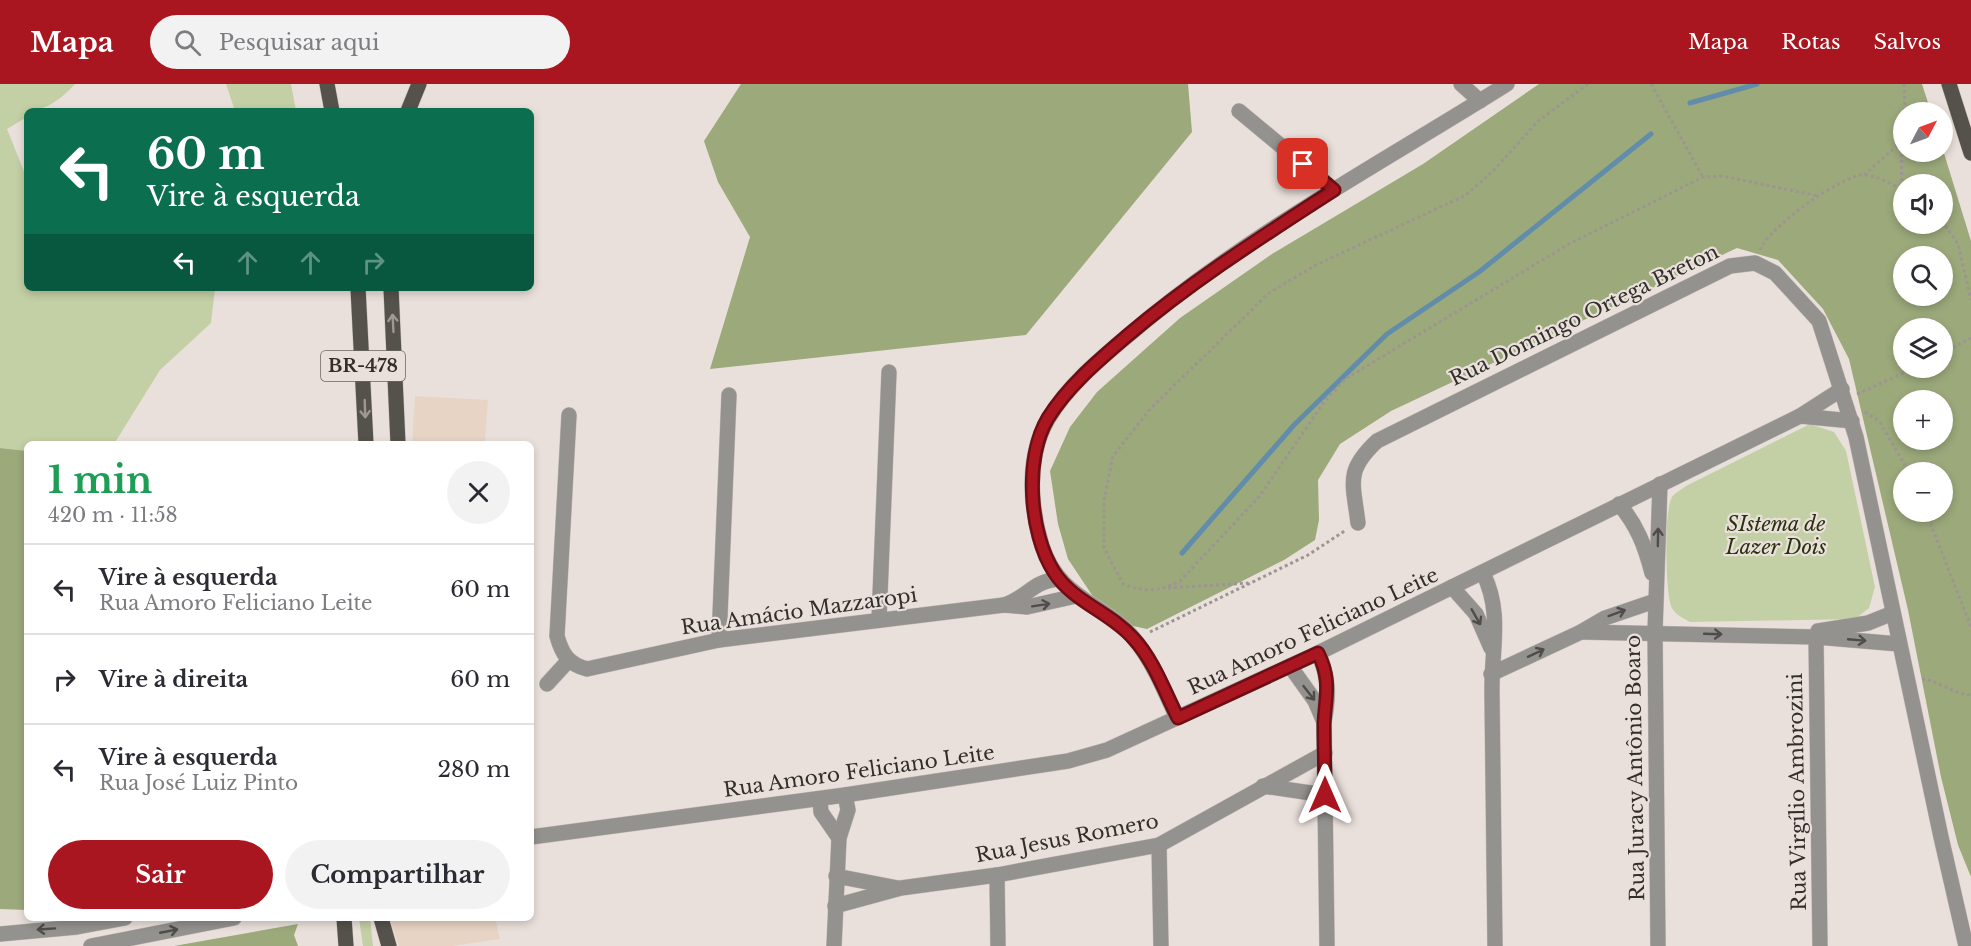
<!DOCTYPE html>
<html lang="pt">
<head>
<meta charset="utf-8">
<style>
  body { margin:0; font-family:"Libre Baskerville",serif; background:#f2f2f3; color:#2b2b33; height:100vh; display:flex; flex-direction:column; font-size:22px; white-space:nowrap }
  * { box-sizing:border-box; margin:0 }
  p { font-size:20px; color:#7c7c81 }
  .icon { flex:none; width:33px; height:33px; fill:none; stroke:currentColor; stroke-width:2; stroke-linecap:round; stroke-linejoin:round }
  .map { position:relative; flex:1; overflow:hidden }
  .drawer { position:absolute; left:24px; top:357px; width:510px; height:480px; display:flex; flex-direction:column; background:#fff; border-radius:9px; box-shadow:0 3px 9px #0003 }
  .drawer>* { flex:none }
  .top-card { position:absolute; left:24px; top:24px; width:510px; height:183px; border-radius:9px; box-shadow:0 3px 9px #0003; background:#0b6e4f; color:#fff; overflow:hidden }
  .needle { width:39px; rotate:49deg }
  .tools { position:absolute; left:1893px; top:18px; display:grid; gap:12px }
  .tools a { display:grid; place-items:center; width:60px; height:60px; border-radius:50%; background:#fff; box-shadow:0 3px 9px #0003; font-size:30px }
  .pin { position:absolute; display:grid; place-items:center; width:51px; height:51px; color:#fff; margin:-26px; border-radius:12px; box-shadow:0 3px 9px #0006 }
  .me { position:absolute; width:66px; margin:-33px; rotate:0deg; stroke-linejoin:round; filter:drop-shadow(0 0 4px #0008) }
  .turn { display:flex; align-items:center; gap:21px; height:126px; padding:0 24px; font-size:27px }
  .turn .icon { width:78px; height:78px; stroke-width:2.5 }
  .turn b { display:block; font-size:42px; line-height:51px }
  .lanes { display:flex; align-items:center; height:57px; padding:0 24px; background:#0003; justify-content:center; gap:30px; direction:ltr }
  .lanes .off { opacity:.35 }
  .round { display:grid; place-items:center; flex:none; width:63px; height:63px; border-radius:32px; background:#f2f2f3 }
  .head { display:flex; align-items:center; justify-content:space-between; height:102px; padding:0 24px }
  h1 { font-size:36px; font-weight:700; line-height:45px; color:#1e9e55 }
  .primary-button { display:flex; gap:12px; margin-top:auto; padding:12px 24px }
  .primary-button a { flex:1; height:69px; border-radius:36px; background:#aa161f; color:#fff; font-size:24px; font-weight:700; line-height:69px; text-align:center }
  .primary-button a+a { background:#f2f2f3; color:#2b2b33 }
  ul { padding:0; list-style:none }
  li { display:flex; align-items:center; gap:18px; height:90px; padding:0 24px; border-top:2px solid #e1e1e2 }
  li div { flex:1 }
  li b { display:block; font-size:22px }
  li em { font-style:normal }
  header { display:flex; align-items:center; gap:36px; box-sizing:border-box; height:84px; padding:0 30px; background:#aa161f; color:#fff }
  header strong { font-size:28px }
  nav { display:flex; gap:33px; margin-inline-start:auto; font-size:21px }
  .search { width:420px; height:54px; background:#f2f2f3; display:flex; align-items:center; gap:15px; box-sizing:border-box; padding:0 21px; border-radius:33px; color:#7c7c81; font-size:22px }
  .map>svg:first-child { display:block }
  .commercial { fill:#e8d4c5 }
  .green { fill:#c3cfa4 }
  .forest { fill:#9ca97b; fill-rule:evenodd }
  .lines { fill:none; stroke-linecap:round; stroke-linejoin:round }
  .stream { stroke:#618dab; stroke-width:5 }
  .minor-casing { stroke:#c5bcb8; stroke-width:16 }
  .major-casing { stroke:#c5bcb8; stroke-width:16 }
  .path { stroke:#9d9591; stroke-width:3; stroke-dasharray:3 3; stroke-linecap:butt }
  .minor { stroke:#94928e; stroke-width:15 }
  .major { stroke:#55514b; stroke-width:15 }
  .oneway { stroke:#a09893 }
  .oneway2 { stroke:#4f4c49 }
  .route-casing { stroke:#6e0e14; stroke-width:15 }
  .route { stroke:#aa161f; stroke-width:10 }
  .labels { text-anchor:middle; stroke-width:4.5; stroke-linejoin:round; paint-order:stroke }
  .shield { fill:#eae0db; stroke:#696360; stroke-width:1.5 }
  .shield-label { font-size:18px; font-weight:bold; fill:#322e2c }
  .street-label { font-size:20px; fill:#322e2c; stroke:#eae0db }
  .park-label { font-size:20px; font-style:italic; fill:#29320d; stroke:#eae0db }
</style>
</head>
<body>
<header>
<strong>Mapa</strong>
<div class="search"><svg class="icon" aria-label="search" viewBox="0 0 24 24"><circle cx="10" cy="10" r="6"/><path d="M15 15l6 6"/></svg>Pesquisar aqui</div>
<nav><a>Mapa</a><a>Rotas</a><a>Salvos</a></nav>
</header>
<div class="map">
<svg width="1971" height="862" viewBox="0 0 1971 862">
  <rect width="100%" height="100%" fill="#eae0db"/>
  <g class="commercial">
    <path d="M415,312L488,316L485,360H412Z"/>
    <path d="M398,834H495L500,855L453,862H399L390,835Z"/>
  </g>
  <g class="green">
    <path d="M0,0H75C62,14 46,27 27,27V33L7,45L27,95V204H215L211,239L160,286L114,360H27V367L0,364Z"/>
    <path d="M226,0H291L296,27H235Z"/>
    <path d="M1810,340L1834,348L1846,367L1875,503L1869,524L1855,535L1690,538C1683,534 1676,531 1672,524C1665,511 1664,425 1672,413C1675,409 1682,405 1686,402Z"/>
    <path d="M359,834H370L373,862H363Z"/>
  </g>
  <g class="forest">
    <path d="M741,0H1188L1192,48L1026,251L710,285L750,153L718,98L704,57Z"/>
    <path d="M1539,0H1922L1931,28H1904V68L1943,66L1971,157V793L1958,761L1941,693L1908,526L1849,275L1823,225L1778,176L1737,164L1391,327L1340,360L1318,396L1319,436L1315,456L1284,476L1147,545L1133,542L1094,514L1068,475L1058,440L1050,387L1070,343L1097,308L1180,234L1272,170L1423,80ZM1904,100H1942V140H1904ZM1904,172H1942V212H1904ZM1904,244H1942V284H1904ZM1904,316H1942V356H1904ZM1904,388H1942V428H1904Z"/>
    <path d="M0,364L27,367V826L0,825Z"/>
    <path d="M298,840L294,851L298,862H174Z"/>
  </g>
  <g class="lines">
    <g class="stream">
      <path d="M1690,19L1757,0"/>
      <path d="M1182,469L1294,341L1387,250L1479,188L1651,50"/>
    </g>
    <g class="minor-casing">
      <g id="minor">
        <path d="M1461,0L1480,17"/>
        <path d="M1239,27L1334,106"/>
        <path d="M569,331L557,552C562,570 568,580 587,585L719,556L1004,521C1029,513 1031,497 1060,495"/>
        <path d="M1800,332L1852,337"/>
        <path d="M1619,420C1637,441 1645,462 1652,489"/>
        <path d="M1358,439C1353,398 1345,387 1377,357L1730,182L1755,179L1775,189L1819,237L1856,353L1941,753L1966,862"/>
        <path d="M1483,489C1503,529 1491,566 1492,610C1493,694 1494,778 1495,862"/>
        <path d="M1452,503L1476,530L1491,564"/>
        <path d="M1004,521L1027,523L1076,512"/>
        <path d="M879,536L889,288"/>
        <path d="M1581,548L1816,553L1899,560"/>
        <path d="M719,556L729,311"/>
        <path d="M1318,569C1329,592 1329,613 1324,638L1327,862"/>
        <path d="M1290,582L1315,617L1324,638"/>
        <path d="M1491,590L1581,548L1605,534L1655,517"/>
        <path d="M547,600L568,577"/>
        <path d="M1177,634C1165,608 1153,578 1135,556C1106,519 1059,516 1042,462C1030,423 1026,373 1048,335C1068,301 1101,274 1131,249C1246,151 1380,80 1507,0"/>
        <path d="M1263,702L1325,711"/>
        <path d="M820,715L821,728L839,754"/>
        <path d="M531,753L845,711L1068,677L1107,666L1318,569L1800,332L1842,305"/>
        <path d="M1159,761L1161,862"/>
        <path d="M997,791L998,862"/>
        <path d="M836,792L898,804"/>
        <path d="M835,822L901,804L997,791L1159,761L1325,669"/>
        <path d="M0,850L77,843L125,834"/>
        <path d="M91,862L234,834"/>
        <path d="M834,862L839,754L848,726L845,711"/>
        <path d="M1658,862L1655,548L1660,400"/>
        <path d="M1820,862L1816,553L1818,547L1868,539L1893,529"/>
      </g>
    </g>
    <g class="major-casing">
      <g id="major">
        <path d="M327,0L332,27"/>
        <path d="M1949,0L1971,69"/>
        <path d="M408,27L419,0"/>
        <path d="M358,204L366,360"/>
        <path d="M391,204L398,360"/>
        <path d="M344,834L346,862"/>
        <path d="M381,834L389,862"/>
      </g>
    </g>
    <g class="path">
      <path d="M1588,0L1538,37L1493,87L1466,111L1314,182L1269,209L1151,324L1113,372L1104,416V464L1123,500C1144,508 1159,508 1180,497L1259,413L1324,318L1345,295L1569,160L1703,93L1722,92L1819,112"/>
      <path d="M1651,0L1703,93"/>
      <path d="M1904,0L1905,28"/>
      <path d="M1901,58L1902,104"/>
      <path d="M1864,91L1901,58L1904,40"/>
      <path d="M1942,137L1958,160L1971,216"/>
      <path d="M1760,166C1767,145 1842,90 1864,91C1875,91 1893,101 1904,106"/>
      <path d="M1942,269L1971,254"/>
      <path d="M1857,310L1915,284"/>
      <path d="M1865,328L1879,337L1909,388"/>
      <path d="M1926,428L1971,543"/>
      <path d="M1168,504L1248,499"/>
      <path d="M1150,548L1308,471L1346,446"/>
      <path d="M1922,595C1935,595 1953,610 1971,611"/>
    </g>
    <use href="#minor" class="minor"/>
    <use href="#major" class="major"/>
  </g>
  <defs><path id="oneway-shaft" d="M-6 0H5M1.5-3L5.5 0L1.5 3" fill="none" stroke-width="1.6" stroke-linecap="round" stroke-linejoin="round" transform="scale(1.5)"/></defs>
  <g class="oneway">
    <use href="#oneway-shaft" transform="translate(393 239) rotate(-93)"/>
    <use href="#oneway-shaft" transform="translate(365 325) rotate(88)"/>
  </g>
  <g class="oneway2">
    <use href="#oneway-shaft" transform="translate(1658 453) rotate(-89)"/>
    <use href="#oneway-shaft" transform="translate(1041 521) rotate(-9)"/>
    <use href="#oneway-shaft" transform="translate(1617 529) rotate(-20)"/>
    <use href="#oneway-shaft" transform="translate(1476 533) rotate(60)"/>
    <use href="#oneway-shaft" transform="translate(1713 550) rotate(2)"/>
    <use href="#oneway-shaft" transform="translate(1857 556) rotate(5)"/>
    <use href="#oneway-shaft" transform="translate(1536 569) rotate(-25)"/>
    <use href="#oneway-shaft" transform="translate(1309 609) rotate(52)"/>
    <use href="#oneway-shaft" transform="translate(46 845) rotate(176)"/>
    <use href="#oneway-shaft" transform="translate(169 847) rotate(-11)"/>
  </g>
  <g class="lines">
    <g class="route-casing">
      <path id="route" d="M1303,80L1334,106C1263,152 1192,197 1127,252C1098,277 1068,302 1048,334C1024,374 1029,449 1054,488C1073,518 1110,528 1133,554C1153,575 1165,608 1178,634L1318,569C1332,597 1325,613 1324,641C1324,665 1325,688 1325,711"/>
    </g>
    <use href="#route" class="route"/>
  </g>
  <g class="labels">
    <rect class="shield" x="321" y="267" width="84" height="30" rx="4.5"/>
    <g class="shield-label">
      <text x="363" y="288">BR-478</text>
    </g>
    <g class="street-label">
      <text transform="translate(1584 231) rotate(-26)" y="7">Rua Domingo Ortega Breton</text>
      <text transform="translate(799 527) rotate(-8)" y="7">Rua Amácio Mazzaropi</text>
      <text transform="translate(1313 547) rotate(-25)" y="7">Rua Amoro Feliciano Leite</text>
      <text transform="translate(1635 684) rotate(-91)" y="7">Rua Juracy Antônio Boaro</text>
      <text transform="translate(859 687) rotate(-8)" y="7">Rua Amoro Feliciano Leite</text>
      <text transform="translate(1797 708) rotate(-91)" y="7">Rua Virgílio Ambrozini</text>
      <text transform="translate(1067 754) rotate(-11)" y="7">Rua Jesus Romero</text>
    </g>
    <g class="park-label">
      <text x="1776" y="447">SIstema de<tspan x="1776" dy="23">Lazer Dois</tspan></text>
    </g>
  </g>
</svg>
<div class="tools">
<a><svg class="needle" viewBox="-14 -14 28 28"><path d="M0-13l5 13h-10z" fill="#e53935"/><path d="M0 13l5-13h-10z" fill="#7c7c81"/></svg></a>
<a><svg class="icon" aria-label="sound" viewBox="0 0 24 24"><path d="M4 9h4l5-4v14l-5-4H4zM17 9q2 3 0 6"/></svg></a>
<a><svg class="icon" aria-label="search" viewBox="0 0 24 24"><circle cx="10" cy="10" r="6"/><path d="M15 15l6 6"/></svg></a>
<a><svg class="icon" aria-label="layers" viewBox="0 0 24 24"><path d="M12 4l9 5-9 5-9-5zM3 14l9 5 9-5"/></svg></a>
<a>+</a>
<a>−</a>
</div>
<div class="pin" style="left:1303px;top:80px;background:#d93025"><svg class="icon" aria-label="arrive" viewBox="0 0 24 24"><path d="M6 21V4h12l-3 4 3 4H6"/></svg></div>
<svg class="me" style="left:1325px;top:711px" viewBox="-20 -20 40 40"><path d="M0-17L14 15 0 8-14 15z" fill="#aa161f" stroke="#fff" stroke-width="4"/></svg>
<div class="top-card">
<div class="turn"><svg class="icon" aria-label="left" viewBox="0 0 24 24"><path d="M17 20v-9H6M10 6l-5 5 5 5"/></svg><div><b>60 m</b>Vire à esquerda</div></div>
<div class="lanes"><svg class="icon" aria-label="left" viewBox="0 0 24 24"><path d="M17 20v-9H6M10 6l-5 5 5 5"/></svg><svg class="icon off" aria-label="ahead" viewBox="0 0 24 24"><path d="M12 20V5M6 11l6-6 6 6"/></svg><svg class="icon off" aria-label="ahead" viewBox="0 0 24 24"><path d="M12 20V5M6 11l6-6 6 6"/></svg><svg class="icon off" aria-label="right" viewBox="0 0 24 24"><path d="M7 20v-9h11M14 6l5 5-5 5"/></svg></div>
</div>
<section class="drawer">
<div class="head"><div><h1>1 min</h1><p>420 m · 11:58</p></div><a class="round"><svg class="icon" aria-label="close" viewBox="0 0 24 24"><path d="M6 6l12 12M18 6L6 18"/></svg></a></div>
<ul>
<li><svg class="icon" aria-label="left" viewBox="0 0 24 24"><path d="M17 20v-9H6M10 6l-5 5 5 5"/></svg><div><b>Vire à esquerda</b><p>Rua Amoro Feliciano Leite</p></div><em>60 m</em></li>
<li><svg class="icon" aria-label="right" viewBox="0 0 24 24"><path d="M7 20v-9h11M14 6l5 5-5 5"/></svg><div><b>Vire à direita</b></div><em>60 m</em></li>
<li><svg class="icon" aria-label="left" viewBox="0 0 24 24"><path d="M17 20v-9H6M10 6l-5 5 5 5"/></svg><div><b>Vire à esquerda</b><p>Rua José Luiz Pinto</p></div><em>280 m</em></li>
</ul>
<div class="primary-button"><a>Sair</a><a>Compartilhar</a></div>
</section>
</div>
</body>
</html>
